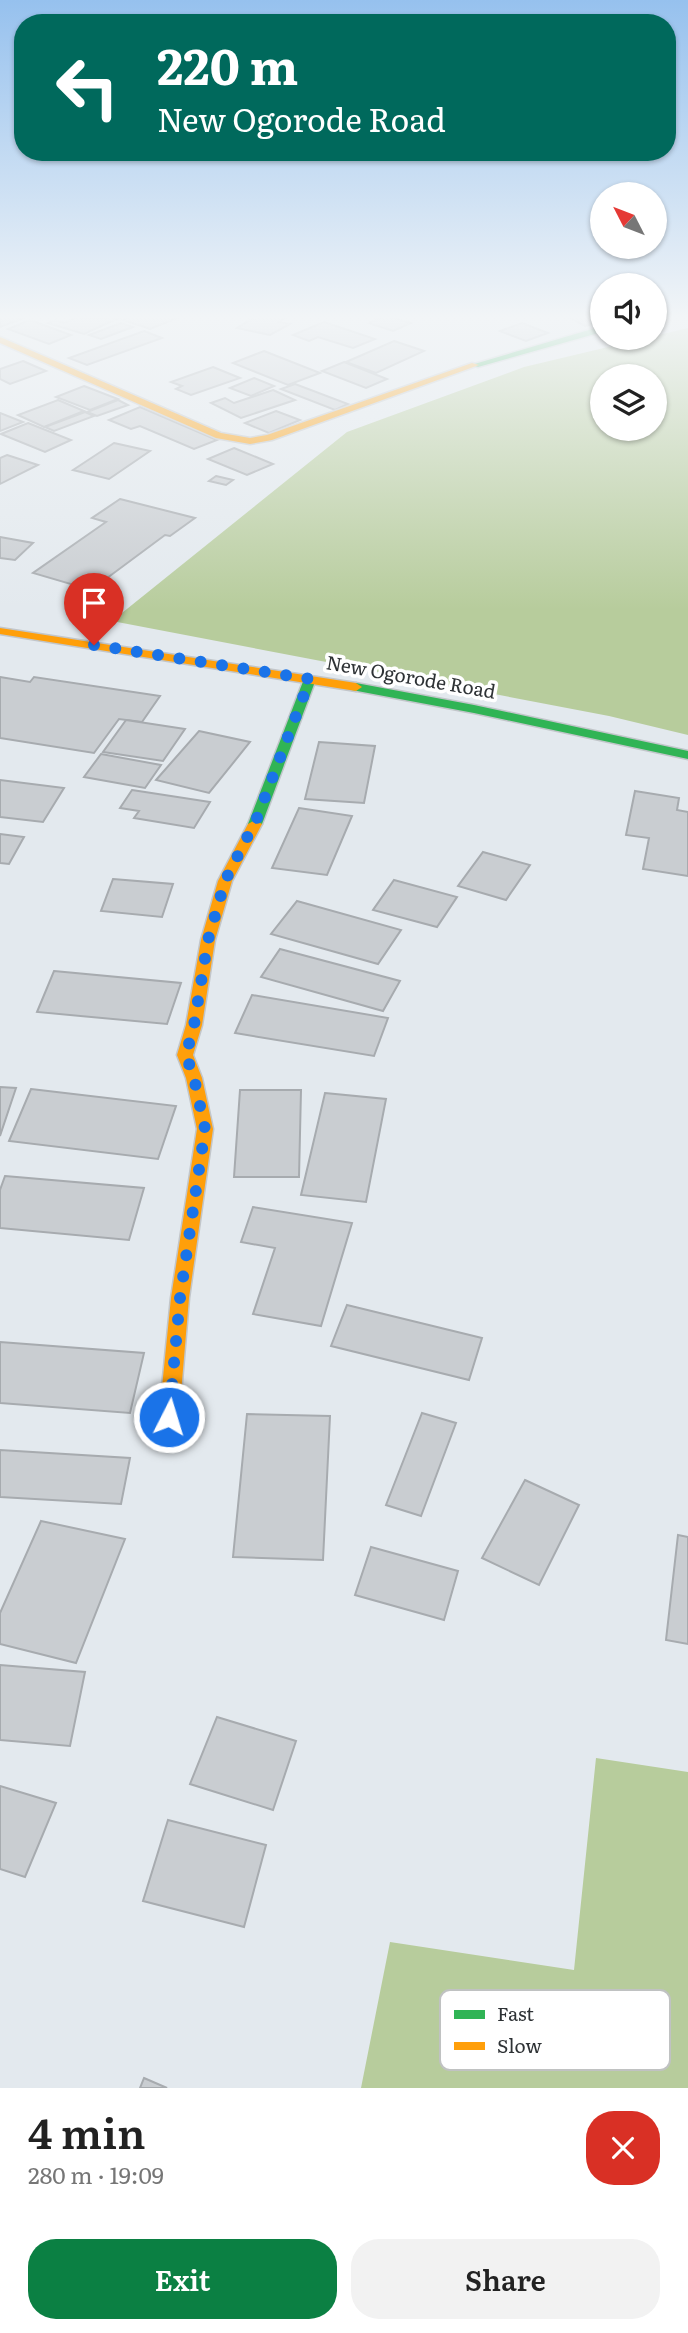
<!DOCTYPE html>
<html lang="en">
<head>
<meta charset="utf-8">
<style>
  body { margin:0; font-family:Literata,serif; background:#f2f2f2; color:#222; height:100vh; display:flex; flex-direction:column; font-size:26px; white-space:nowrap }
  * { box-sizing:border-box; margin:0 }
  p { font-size:23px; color:#767676 }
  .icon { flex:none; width:38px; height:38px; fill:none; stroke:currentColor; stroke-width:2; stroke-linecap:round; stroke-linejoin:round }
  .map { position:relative; height:2088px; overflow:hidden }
  .sheet { display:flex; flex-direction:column; background:#fff; flex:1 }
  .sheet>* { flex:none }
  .banner { position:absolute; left:14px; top:14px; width:662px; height:147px; border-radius:28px; box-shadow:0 2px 5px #0004; background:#00695c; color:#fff; overflow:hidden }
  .needle { width:46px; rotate:312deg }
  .controls { position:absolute; left:590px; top:182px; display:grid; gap:14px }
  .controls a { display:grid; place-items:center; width:77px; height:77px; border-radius:50%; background:#fff; box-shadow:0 2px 5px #0004; font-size:35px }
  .pin { position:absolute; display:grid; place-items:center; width:60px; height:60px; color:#fff; margin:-72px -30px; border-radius:50% 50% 50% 0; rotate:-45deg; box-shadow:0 0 7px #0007 }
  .pin .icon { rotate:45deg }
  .me { position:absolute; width:77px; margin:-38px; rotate:5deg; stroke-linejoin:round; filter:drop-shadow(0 0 5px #0008) }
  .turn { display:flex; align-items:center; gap:24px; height:147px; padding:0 28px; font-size:32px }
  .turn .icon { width:91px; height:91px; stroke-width:2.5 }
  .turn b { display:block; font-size:49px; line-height:60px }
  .round { display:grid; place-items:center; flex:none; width:74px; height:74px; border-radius:28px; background:#f2f2f2 }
  .overview { display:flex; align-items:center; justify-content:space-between; height:119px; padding:0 28px }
  h1 { font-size:42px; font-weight:600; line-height:52px }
  .action { display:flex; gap:14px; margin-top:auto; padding:14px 28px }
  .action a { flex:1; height:80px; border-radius:28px; background:#0b8043; color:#fff; font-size:28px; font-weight:600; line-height:80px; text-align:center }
  .action a+a { background:#f2f2f2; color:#222 }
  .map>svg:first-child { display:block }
  .forest { fill:#b7cc9c; fill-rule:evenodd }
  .building { fill:#c9cdd1; stroke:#a7abaf; stroke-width:2 }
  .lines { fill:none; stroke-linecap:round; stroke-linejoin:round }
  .street-casing { stroke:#c2c6ca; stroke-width:4 }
  .fast-casing { stroke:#c2c6ca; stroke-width:3 }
  .slow-casing { stroke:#c2c6ca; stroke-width:3 }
  .street { fill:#fbfcfc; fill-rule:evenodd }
  .fast { fill:#30b455; fill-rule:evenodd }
  .slow { fill:#ff9f0a; fill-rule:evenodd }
  .route { stroke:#1a73e8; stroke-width:12; stroke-dasharray:0 21.6 }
  .labels { text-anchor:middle; stroke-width:7; stroke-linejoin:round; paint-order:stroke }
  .far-street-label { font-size:19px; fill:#2e3235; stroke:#fff }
  .key { fill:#fff; stroke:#c0c2c2; stroke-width:2 }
  .key-label { font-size:19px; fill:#2e3235 }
</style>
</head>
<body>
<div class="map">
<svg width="688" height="2088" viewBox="0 0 688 2088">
  <rect width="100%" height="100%" fill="#e3e9ee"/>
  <g class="forest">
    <path d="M688,328V735L609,716L112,621L347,432L524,367ZM602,376H654V429H602Z"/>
    <path d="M596,1758L688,1772V2088H361L390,1942L574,1970Z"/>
  </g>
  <g class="building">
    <path d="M0,317H26L0,327Z"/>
    <path d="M77,317L85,318L121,317L84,334L48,323L55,320L64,323Z"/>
    <path d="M130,317H180L150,329L123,320Z"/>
    <path d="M255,317H286L279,322L290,324L270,335L237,328Z"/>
    <path d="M382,317H391L411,323L393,331L369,323Z"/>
    <path d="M569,317H602V322L585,326Z"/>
    <path d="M30,320L71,335L49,344L8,329Z"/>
    <path d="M324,322L375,339L353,348L318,337L309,341L293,335Z"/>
    <path d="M121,323L133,327L101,339L89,335Z"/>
    <path d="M522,323L548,333L526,341L500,331Z"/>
    <path d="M144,331L162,338L87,365L69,358Z"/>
    <path d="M394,341L424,351L376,373L346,362Z"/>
    <path d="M264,351L320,373L288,385L233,363Z"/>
    <path d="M23,361L46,371L10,384L0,379V369Z"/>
    <path d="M344,362L387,379L366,388L322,371Z"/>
    <path d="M213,367L240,378L191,395L176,389L182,386L171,382Z"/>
    <path d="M254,378L274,386L251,396L230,388Z"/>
    <path d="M295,384L348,404L335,410L281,389Z"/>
    <path d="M84,386L118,399L90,410L56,397Z"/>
    <path d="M273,390L295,400L241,418L211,403L225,398L234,403Z"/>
    <path d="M58,400L84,411L44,427L18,415Z"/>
    <path d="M118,400L128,405L97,416L87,412Z"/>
    <path d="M140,407L217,440L194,449L140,426L131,429L109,420Z"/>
    <path d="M276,411L300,420L269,433L245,423Z"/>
    <path d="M85,412L94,416L54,431L45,427Z"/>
    <path d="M0,413L23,422L0,431Z"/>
    <path d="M28,423L71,440L45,452L1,434Z"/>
    <path d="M114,443L150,451L109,479L73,470Z"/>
    <path d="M234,448L273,464L247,475L208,459Z"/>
    <path d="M7,455L38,465L0,484V458Z"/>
    <path d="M216,476L233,480L226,485L209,481Z"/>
    <path d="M120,499L195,518L170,536L165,535L91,590L33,573L106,522L92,518Z"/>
    <path d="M0,537L33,543L15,560L0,558Z"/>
    <path d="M0,677L30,682L34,677L160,696L142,722L119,719L94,753L0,738Z"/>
    <path d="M126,720L185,729L163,761L103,752Z"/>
    <path d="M199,731L250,742L209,793L156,780Z"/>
    <path d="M319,742L375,746L364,803L305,799Z"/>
    <path d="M101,754L161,765L145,788L84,777Z"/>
    <path d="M0,780L64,788L43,822L0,817Z"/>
    <path d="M132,790L210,802L194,828L134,818L139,811L120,808Z"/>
    <path d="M635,791L679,798L677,810L688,812V876L643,869L649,838L626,835Z"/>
    <path d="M299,808L352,816L327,875L272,868Z"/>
    <path d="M0,834L24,837L9,864L0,863Z"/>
    <path d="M483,852L530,865L506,900L458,886Z"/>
    <path d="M113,879L173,884L162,917L101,911Z"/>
    <path d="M394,880L457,897L437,927L373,910Z"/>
    <path d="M297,901L401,930L378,964L271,934Z"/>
    <path d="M280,949L400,981L383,1011L261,977Z"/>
    <path d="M54,971L181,983L167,1024L37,1012Z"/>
    <path d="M252,995L388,1018L374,1056L235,1033Z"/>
    <path d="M0,1087L16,1088L0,1136Z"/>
    <path d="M31,1089L176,1106L158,1159L9,1141Z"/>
    <path d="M240,1090H301L299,1177H234Z"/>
    <path d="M325,1093L386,1099L366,1202L301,1195Z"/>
    <path d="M5,1176L144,1188L129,1240L0,1228V1190Z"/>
    <path d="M253,1207L352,1223L321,1326L253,1314L275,1248L241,1242Z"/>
    <path d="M347,1305L482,1338L469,1380L331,1346Z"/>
    <path d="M0,1342L144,1353L130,1413L0,1403Z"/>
    <path d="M422,1413L456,1423L421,1516L386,1505Z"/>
    <path d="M247,1414L330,1416L323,1560L233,1557Z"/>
    <path d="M0,1450L130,1458L121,1504L0,1497Z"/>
    <path d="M525,1480L579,1505L539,1585L482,1558Z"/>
    <path d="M41,1521L125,1539L76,1663L0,1644V1613Z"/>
    <path d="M678,1535L688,1537V1644L666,1640Z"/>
    <path d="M371,1547L458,1571L444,1620L355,1595Z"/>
    <path d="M0,1665L85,1672L70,1746L0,1740Z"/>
    <path d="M217,1717L296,1741L273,1810L190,1784Z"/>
    <path d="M0,1786L56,1803L25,1877L0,1869Z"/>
    <path d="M168,1820L266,1845L244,1927L143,1901Z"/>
    <path d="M144,2078L167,2088H140Z"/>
  </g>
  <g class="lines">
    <g class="street-casing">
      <path id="street" d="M654,317H667L664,321L654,324Z"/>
    </g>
    <g class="fast-casing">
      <g id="fast">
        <path d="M602,326V332L478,367L471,365Z"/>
        <path d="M310,675L316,679L262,824L255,828L250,827L248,824L304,679Z"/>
        <path d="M356,683L474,705L688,751V759L474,713L352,690L350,687Z"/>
      </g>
    </g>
    <g class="slow-casing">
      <g id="slow">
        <path d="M0,337L221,433L250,438L267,435L472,363L479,365L272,440L250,444L216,438L0,343Z"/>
        <path d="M0,628L356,683L362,687L356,691L0,634Z"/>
        <path d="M255,820L262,824L232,881L215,940L202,1025L193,1055L202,1078L213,1129L189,1298L179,1417L176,1423L169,1425L162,1423L159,1417L171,1298L197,1129L186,1078L177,1055L186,1025L201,940L218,881L248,824Z"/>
      </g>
    </g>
    <use href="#street" class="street"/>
    <use href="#fast" class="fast"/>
    <use href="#slow" class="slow"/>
  </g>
  <linearGradient id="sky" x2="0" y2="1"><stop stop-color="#96c1ee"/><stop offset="0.52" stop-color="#f2f5f7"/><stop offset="1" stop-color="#f2f5f7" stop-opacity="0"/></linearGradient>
  <rect width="688" height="610" fill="url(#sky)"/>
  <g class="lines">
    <path class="route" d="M94,645L310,679L257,818L225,881L208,940L194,1025L186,1055L194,1078L205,1129L180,1298L169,1417"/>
  </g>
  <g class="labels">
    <g class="far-street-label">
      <text transform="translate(411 677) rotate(10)" y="7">New Ogorode Road</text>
    </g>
  </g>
  <rect x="440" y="1990" width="230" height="80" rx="10" class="key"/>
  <rect x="454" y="2010" width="31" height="9" fill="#30b455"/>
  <rect x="454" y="2042" width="31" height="8" fill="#ff9f0a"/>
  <g class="key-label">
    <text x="497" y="2021">Fast</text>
    <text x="497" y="2053">Slow</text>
  </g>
</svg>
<div class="controls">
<a><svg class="needle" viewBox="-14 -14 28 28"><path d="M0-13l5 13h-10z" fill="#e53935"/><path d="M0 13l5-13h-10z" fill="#767676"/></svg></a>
<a><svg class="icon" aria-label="sound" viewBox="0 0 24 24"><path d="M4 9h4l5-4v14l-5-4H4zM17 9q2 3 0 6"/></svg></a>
<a><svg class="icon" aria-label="layers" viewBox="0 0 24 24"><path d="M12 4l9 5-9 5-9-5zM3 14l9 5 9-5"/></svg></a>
</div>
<div class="pin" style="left:94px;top:645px;background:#d93025"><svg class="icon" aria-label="arrive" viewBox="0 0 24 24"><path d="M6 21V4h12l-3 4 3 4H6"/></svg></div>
<svg class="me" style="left:169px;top:1417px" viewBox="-20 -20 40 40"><circle r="17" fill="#1a73e8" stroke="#fff" stroke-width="3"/><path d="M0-11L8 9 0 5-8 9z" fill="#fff"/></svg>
<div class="banner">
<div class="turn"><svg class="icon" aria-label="left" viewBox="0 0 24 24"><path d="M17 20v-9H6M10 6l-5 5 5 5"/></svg><div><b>220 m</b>New Ogorode Road</div></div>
</div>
</div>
<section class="sheet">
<div class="overview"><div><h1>4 min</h1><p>280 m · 19:09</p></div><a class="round" style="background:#d93025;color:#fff"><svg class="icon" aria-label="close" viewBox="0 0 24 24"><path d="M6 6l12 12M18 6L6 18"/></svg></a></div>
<div class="action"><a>Exit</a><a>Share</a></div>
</section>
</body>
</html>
